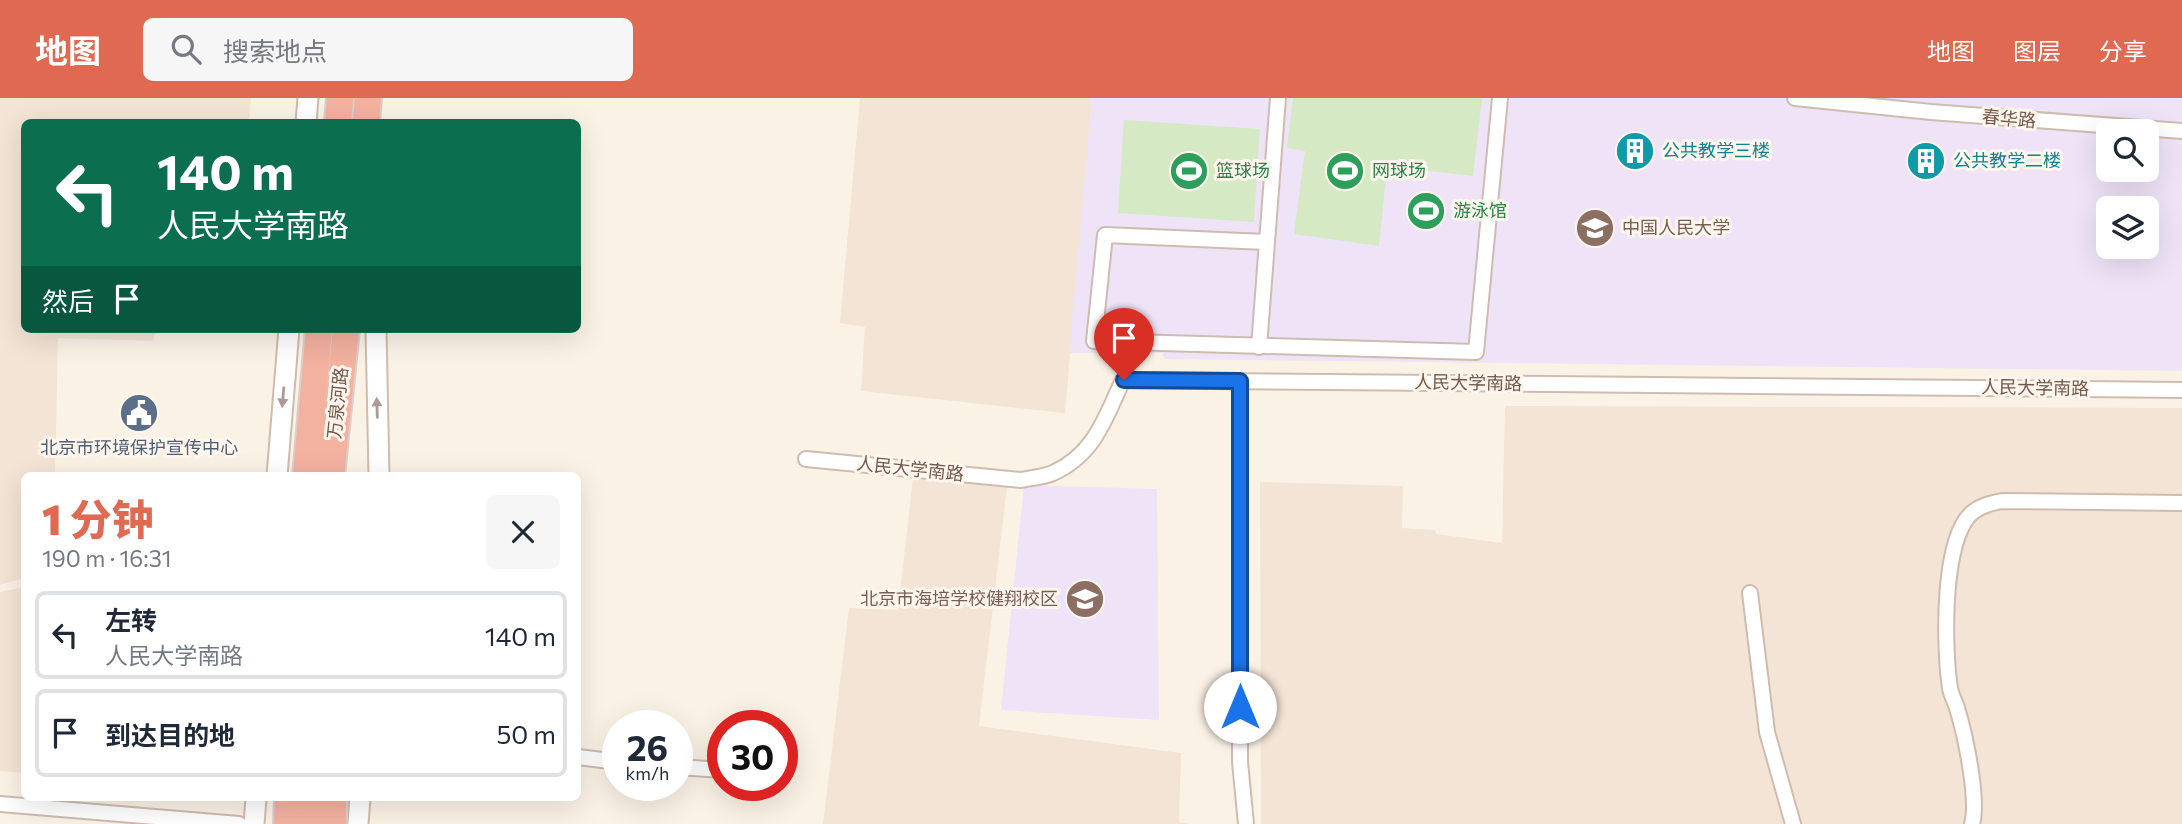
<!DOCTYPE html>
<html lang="zh">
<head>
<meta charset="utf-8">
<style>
  body { margin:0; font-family:Commissioner,"Noto Sans SC",sans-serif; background:#f6f6f7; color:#1f2937; height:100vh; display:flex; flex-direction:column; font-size:26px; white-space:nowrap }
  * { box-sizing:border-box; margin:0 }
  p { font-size:23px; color:#747a83 }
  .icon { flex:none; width:38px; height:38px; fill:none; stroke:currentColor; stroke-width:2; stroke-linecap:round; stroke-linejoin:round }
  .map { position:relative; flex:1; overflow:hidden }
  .details { position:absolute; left:21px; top:374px; width:560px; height:329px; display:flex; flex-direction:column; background:#fff; border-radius:10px; box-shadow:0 7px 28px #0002 }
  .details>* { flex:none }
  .guide { position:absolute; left:21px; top:21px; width:560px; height:214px; border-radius:10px; box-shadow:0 7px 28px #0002; background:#0b6e4f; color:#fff; overflow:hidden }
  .tools { position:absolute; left:2096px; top:21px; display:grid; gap:14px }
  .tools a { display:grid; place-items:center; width:63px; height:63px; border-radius:10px; background:#fff; box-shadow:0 7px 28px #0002; font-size:35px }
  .speed { position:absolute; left:602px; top:612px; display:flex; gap:14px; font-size:35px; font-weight:700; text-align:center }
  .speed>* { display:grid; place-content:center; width:91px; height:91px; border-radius:50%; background:#fff; box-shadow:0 7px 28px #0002; line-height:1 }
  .speed small { font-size:18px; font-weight:400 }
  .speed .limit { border:10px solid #d22; background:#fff; color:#111 }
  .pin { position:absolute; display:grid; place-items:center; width:60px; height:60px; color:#fff; margin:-72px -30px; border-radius:50% 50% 50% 0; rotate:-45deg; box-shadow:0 0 7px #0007 }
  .pin .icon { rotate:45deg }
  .me { position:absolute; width:77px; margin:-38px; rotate:0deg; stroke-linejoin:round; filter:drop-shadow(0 0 5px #0008) }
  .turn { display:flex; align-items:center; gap:24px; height:147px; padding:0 21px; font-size:32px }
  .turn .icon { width:91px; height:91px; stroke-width:2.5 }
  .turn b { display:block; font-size:49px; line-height:60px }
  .then { display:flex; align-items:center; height:66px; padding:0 21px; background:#0003; gap:14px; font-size:26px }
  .round { display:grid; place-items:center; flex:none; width:74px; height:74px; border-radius:10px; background:#f6f6f7 }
  .headline { display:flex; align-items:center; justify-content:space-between; height:119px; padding:0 21px }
  h1 { font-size:42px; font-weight:800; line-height:52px; color:#e06951 }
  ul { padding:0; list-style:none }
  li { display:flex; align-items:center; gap:21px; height:88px; margin:0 14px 10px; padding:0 7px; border:4px solid #e0e1e3; border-radius:10px }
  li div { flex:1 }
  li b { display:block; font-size:26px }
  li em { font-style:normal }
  header { display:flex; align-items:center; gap:42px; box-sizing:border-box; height:98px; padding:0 35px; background:#e06951; color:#fff }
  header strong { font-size:33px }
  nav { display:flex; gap:38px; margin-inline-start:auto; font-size:24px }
  .search { width:490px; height:63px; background:#f6f6f7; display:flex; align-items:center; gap:18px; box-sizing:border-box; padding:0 24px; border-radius:10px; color:#747a83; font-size:26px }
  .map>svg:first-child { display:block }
  .residential { fill:#f3e4d5 }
  .education { fill:#efe3f8; fill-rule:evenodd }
  .green { fill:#d5e9c5 }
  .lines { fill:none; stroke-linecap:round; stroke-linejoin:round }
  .street-casing { stroke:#cfbcb0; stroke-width:18 }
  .secondary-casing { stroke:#d1bbad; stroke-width:23 }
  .highway-casing { stroke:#d8d0cd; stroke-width:30 }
  .street { stroke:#fff; stroke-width:14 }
  .secondary { stroke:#fff; stroke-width:19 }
  .highway { stroke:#f3b1a0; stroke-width:26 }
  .oneway { fill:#ac9b94 }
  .route-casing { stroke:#114b97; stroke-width:18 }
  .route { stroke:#1a73e8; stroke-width:12 }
  .labels { text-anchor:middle; stroke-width:6; stroke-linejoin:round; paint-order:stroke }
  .street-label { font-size:18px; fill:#74584c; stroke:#fef6ed }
  .culture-label { font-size:18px; fill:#0d838f; stroke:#fef6ed; text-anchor:start }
  .leisure-label { font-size:18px; fill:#27864d; stroke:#fef6ed; text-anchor:start }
  .education-label { font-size:18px; fill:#785e54; stroke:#fef6ed; text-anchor:start }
  .service-label { font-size:18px; fill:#4e5e75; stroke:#fef6ed }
</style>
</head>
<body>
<header>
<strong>地图</strong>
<div class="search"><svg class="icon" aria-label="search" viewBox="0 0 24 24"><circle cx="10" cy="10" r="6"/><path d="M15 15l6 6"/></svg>搜索地点</div>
<nav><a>地图</a><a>图层</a><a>分享</a></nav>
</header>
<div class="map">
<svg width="2182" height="726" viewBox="0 0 2182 726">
  <rect width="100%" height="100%" fill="#fbf2e6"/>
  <g class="residential">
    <path d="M0,0H251L249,24H24V231H156L153,243L58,240L55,378H24V480L0,487Z"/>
    <path d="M860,0H1092L1065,315L861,293L865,229L840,225Z"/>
    <path d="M1505,308L2182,310V726H1261L1260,384L1403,388L1402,430L1435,432L1436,436L1502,445Z"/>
    <path d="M913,379L1007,389L979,628L1181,655L1179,724L1190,726H823L849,510L898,512Z"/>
    <path d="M24,489V675L0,673V494Z"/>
  </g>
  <g class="education">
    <path d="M1092,0H2182V273L1165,261L1162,255H1069ZM2109,33H2147V72H2109ZM2109,110H2147V149H2109Z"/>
    <path d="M1024,387L1157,391L1159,622L1001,612Z"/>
  </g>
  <g class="green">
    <path d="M1293,0H1482L1473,78L1387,68L1379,148L1294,136L1305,53L1287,50Z"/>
    <path d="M1124,22L1260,31L1254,124L1118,115Z"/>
  </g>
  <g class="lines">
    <g class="street-casing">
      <g id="street">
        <path d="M1795,0L1931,14L2182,33"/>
        <path d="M1266,144L1105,137L1094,243L1476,254L1500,0"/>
        <path d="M1259,249L1278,0"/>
        <path d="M1240,283V664L1246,726"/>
        <path d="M806,361L1021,382C1031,380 1044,379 1053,375C1095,356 1105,320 1123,282L2182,292"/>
        <path d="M1750,495L1767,634L1793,726"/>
        <path d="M578,659L618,664"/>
        <path d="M677,669L723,672"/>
        <path d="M0,706L239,726"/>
        <path d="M1972,726C1979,701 1965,636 1957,610C1955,603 1951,597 1950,590C1944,552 1941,439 1973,414C1982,407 1992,405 2002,403L2182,405"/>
      </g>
    </g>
    <g class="secondary-casing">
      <g id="secondary">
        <path d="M306,24L308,0"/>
        <path d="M376,231L379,378"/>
        <path d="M277,378L289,231"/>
        <path d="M254,726L256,700"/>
        <path d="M358,726L360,700"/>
      </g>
    </g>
    <g class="highway-casing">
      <g id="highway">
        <path d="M338,24L340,0"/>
        <path d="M366,24L368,0"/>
        <path d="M306,378L319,231"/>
        <path d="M331,378L346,231"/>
        <path d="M287,726L288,700"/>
        <path d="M311,726L312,700"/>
        <path d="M333,726V700"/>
      </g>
    </g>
    <use href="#street" class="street"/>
    <use href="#secondary" class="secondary"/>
    <use href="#highway" class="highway"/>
  </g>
  <defs><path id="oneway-solid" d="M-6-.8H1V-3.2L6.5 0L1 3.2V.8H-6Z" transform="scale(1.75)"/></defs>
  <g class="oneway">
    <use href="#oneway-solid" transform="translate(283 299) rotate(95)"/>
    <use href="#oneway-solid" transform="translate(377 310) rotate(-92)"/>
  </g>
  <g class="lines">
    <g class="route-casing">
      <path id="route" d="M1124,282L1240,283V609"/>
    </g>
    <use href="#route" class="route"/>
  </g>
  <defs>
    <g id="building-disc" transform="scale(2.0125)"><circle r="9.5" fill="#0f9aa8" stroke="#fef6ed"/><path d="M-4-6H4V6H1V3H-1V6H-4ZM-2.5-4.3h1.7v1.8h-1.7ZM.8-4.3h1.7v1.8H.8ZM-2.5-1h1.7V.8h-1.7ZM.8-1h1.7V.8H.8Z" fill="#fff"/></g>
    <g id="stadium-disc" transform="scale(2.0125)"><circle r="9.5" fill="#2e9e5b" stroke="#fef6ed"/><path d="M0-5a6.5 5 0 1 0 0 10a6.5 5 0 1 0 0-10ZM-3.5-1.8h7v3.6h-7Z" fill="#fff"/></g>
    <g id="university-disc" transform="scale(2.0125)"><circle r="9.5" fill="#8d6e63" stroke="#fef6ed"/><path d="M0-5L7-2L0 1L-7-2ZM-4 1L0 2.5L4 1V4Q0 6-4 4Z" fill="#fff"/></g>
    <g id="civic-disc" transform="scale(2.0125)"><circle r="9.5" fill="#5c6f8a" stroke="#fef6ed"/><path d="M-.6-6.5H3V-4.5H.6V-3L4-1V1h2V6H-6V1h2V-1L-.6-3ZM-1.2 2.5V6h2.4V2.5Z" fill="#fff"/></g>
    <g id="school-disc" transform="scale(2.0125)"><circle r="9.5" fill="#8d6e63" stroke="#fef6ed"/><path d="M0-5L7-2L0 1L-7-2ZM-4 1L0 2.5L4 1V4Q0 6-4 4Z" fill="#fff"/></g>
  </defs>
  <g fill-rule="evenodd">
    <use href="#building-disc" x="1635" y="53"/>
    <use href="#building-disc" x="1926" y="63"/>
    <use href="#stadium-disc" x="1189" y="73"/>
    <use href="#stadium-disc" x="1345" y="73"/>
    <use href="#stadium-disc" x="1426" y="113"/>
    <use href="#university-disc" x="1595" y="130"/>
    <use href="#civic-disc" x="139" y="315"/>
    <use href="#school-disc" x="1085" y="501"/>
  </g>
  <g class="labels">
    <g class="street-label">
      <text transform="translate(2009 21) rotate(5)" y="6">春华路</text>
      <text transform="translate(1468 285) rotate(1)" y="6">人民大学南路</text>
      <text transform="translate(2035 290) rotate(1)" y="6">人民大学南路</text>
      <text transform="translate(338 305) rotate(-84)" y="6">万泉河路</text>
      <text transform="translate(910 371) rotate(6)" y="6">人民大学南路</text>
    </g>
    <g class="culture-label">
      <text x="1662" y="59">公共教学三楼</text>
      <text x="1953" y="69">公共教学二楼</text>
    </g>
    <g class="leisure-label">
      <text x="1216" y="79">篮球场</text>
      <text x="1372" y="79">网球场</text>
      <text x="1453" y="119">游泳馆</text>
    </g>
    <g class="education-label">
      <text x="1622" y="136">中国人民大学</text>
      <text x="1058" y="507" text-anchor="end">北京市海培学校健翔校区</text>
    </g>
    <g class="service-label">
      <text x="139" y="356">北京市环境保护宣传中心</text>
    </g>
  </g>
</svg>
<div class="tools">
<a><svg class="icon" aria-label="search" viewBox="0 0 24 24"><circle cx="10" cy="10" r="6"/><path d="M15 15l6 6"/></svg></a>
<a><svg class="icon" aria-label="layers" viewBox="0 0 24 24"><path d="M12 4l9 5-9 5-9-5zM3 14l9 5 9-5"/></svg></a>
</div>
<div class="speed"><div>26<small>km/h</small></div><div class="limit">30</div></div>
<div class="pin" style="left:1124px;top:282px;background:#d93025"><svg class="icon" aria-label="arrive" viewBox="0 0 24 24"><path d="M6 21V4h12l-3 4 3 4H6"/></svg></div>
<svg class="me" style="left:1240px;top:609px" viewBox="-20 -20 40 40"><circle r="19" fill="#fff"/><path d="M0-13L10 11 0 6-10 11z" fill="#1a73e8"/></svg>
<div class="guide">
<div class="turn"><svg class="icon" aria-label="left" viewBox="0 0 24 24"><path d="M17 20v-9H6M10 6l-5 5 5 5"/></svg><div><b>140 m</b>人民大学南路</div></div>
<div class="then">然后<svg class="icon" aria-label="arrive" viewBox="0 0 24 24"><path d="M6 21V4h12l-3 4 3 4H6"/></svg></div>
</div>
<section class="details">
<div class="headline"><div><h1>1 分钟</h1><p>190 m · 16:31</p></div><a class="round"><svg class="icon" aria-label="close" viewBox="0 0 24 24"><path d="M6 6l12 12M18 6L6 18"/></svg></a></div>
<ul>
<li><svg class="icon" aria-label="left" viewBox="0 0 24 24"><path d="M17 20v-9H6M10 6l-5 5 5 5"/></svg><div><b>左转</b><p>人民大学南路</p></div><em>140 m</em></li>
<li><svg class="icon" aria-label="arrive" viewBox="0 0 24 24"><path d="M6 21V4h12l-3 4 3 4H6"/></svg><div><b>到达目的地</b></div><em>50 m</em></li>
</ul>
</section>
</div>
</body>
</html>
